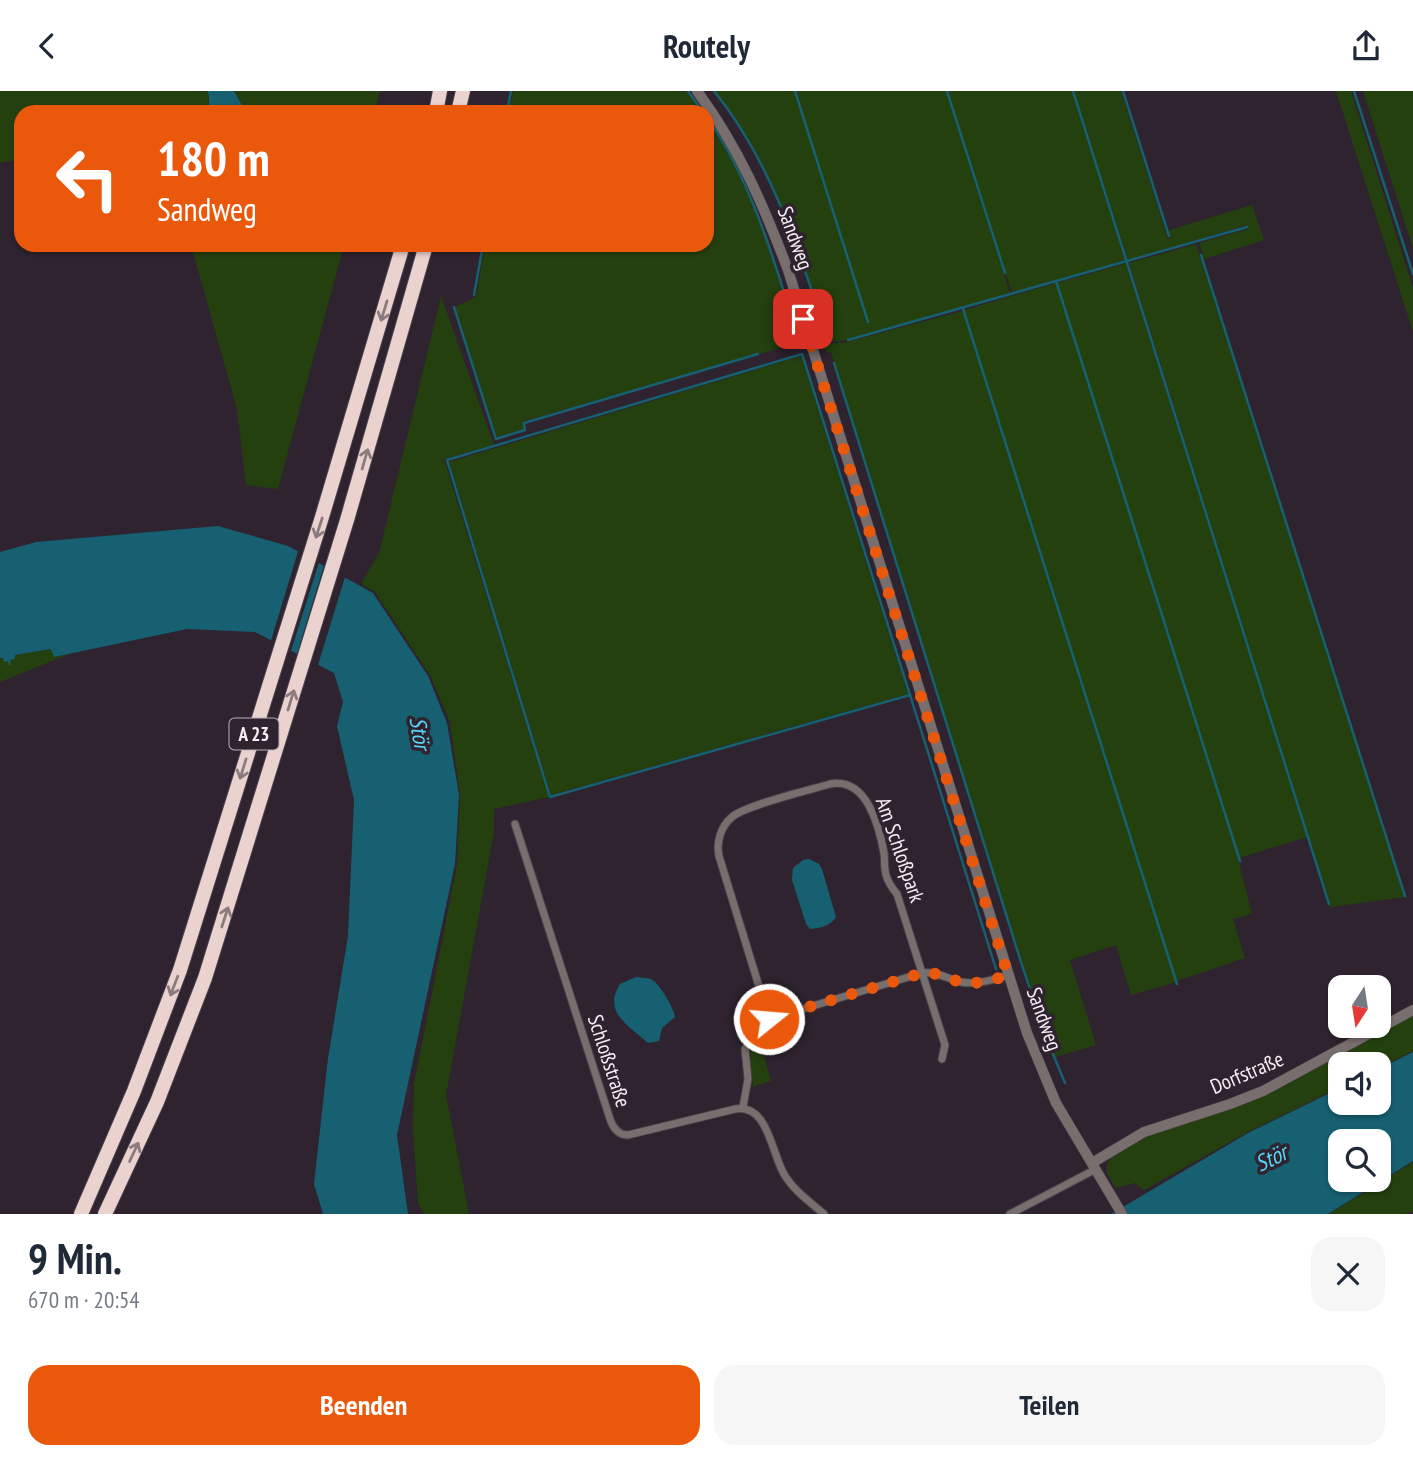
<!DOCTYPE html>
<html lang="de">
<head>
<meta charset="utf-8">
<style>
  body { margin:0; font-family:"PT Sans Narrow",sans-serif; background:#f6f6f7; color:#1f2937; height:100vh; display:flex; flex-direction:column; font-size:26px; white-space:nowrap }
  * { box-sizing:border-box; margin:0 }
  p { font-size:23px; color:#747a83 }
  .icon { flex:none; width:38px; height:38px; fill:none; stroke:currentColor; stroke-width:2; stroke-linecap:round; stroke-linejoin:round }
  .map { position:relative; height:1123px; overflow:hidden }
  .sheet { display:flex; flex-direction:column; background:#fff; flex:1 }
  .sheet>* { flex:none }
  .guide { position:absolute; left:14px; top:14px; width:700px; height:147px; border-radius:21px; box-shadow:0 2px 5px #0004; background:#ea580c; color:#fff; overflow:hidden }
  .needle { width:46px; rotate:192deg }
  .fabs { position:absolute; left:1328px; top:884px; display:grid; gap:14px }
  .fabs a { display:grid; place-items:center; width:63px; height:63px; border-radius:14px; background:#fff; box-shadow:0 2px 5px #0004; font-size:35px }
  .pin { position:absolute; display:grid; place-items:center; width:60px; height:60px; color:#fff; margin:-30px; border-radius:14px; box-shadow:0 4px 10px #0006 }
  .me { position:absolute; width:77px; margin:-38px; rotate:73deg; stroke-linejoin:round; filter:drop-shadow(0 0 5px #0008) }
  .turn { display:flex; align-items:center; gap:24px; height:147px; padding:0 28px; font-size:32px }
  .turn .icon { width:91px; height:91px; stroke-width:2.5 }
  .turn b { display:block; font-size:49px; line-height:60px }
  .round { display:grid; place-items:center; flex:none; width:74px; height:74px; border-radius:21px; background:#f6f6f7 }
  .headline { display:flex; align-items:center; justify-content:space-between; height:119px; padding:0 28px }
  h1 { font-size:42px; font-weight:700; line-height:52px }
  .primary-button { display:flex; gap:14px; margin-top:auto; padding:14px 28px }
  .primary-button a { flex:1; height:80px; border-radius:21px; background:#ea580c; color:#fff; font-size:28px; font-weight:700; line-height:80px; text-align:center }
  .primary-button a+a { background:#f6f6f7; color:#1f2937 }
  header { display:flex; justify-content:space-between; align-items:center; height:91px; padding:0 28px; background:#fff; font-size:32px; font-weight:700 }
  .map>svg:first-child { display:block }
  .green { fill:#24400f }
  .water { fill:#166071; fill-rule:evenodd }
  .pier { fill:#2e232f }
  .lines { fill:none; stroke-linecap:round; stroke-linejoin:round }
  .stream { stroke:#166071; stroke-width:2.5 }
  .minor-casing { stroke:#4a404b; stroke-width:9 }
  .tertiary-casing { stroke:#4a404b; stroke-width:11 }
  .motorway-casing { stroke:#4a404b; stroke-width:16 }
  .minor { stroke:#786e6d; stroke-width:7 }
  .tertiary { stroke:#786e6d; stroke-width:10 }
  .motorway { stroke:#ead2cf; stroke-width:14 }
  .oneway { stroke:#8c7a7f }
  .route { stroke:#ea580c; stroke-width:12; stroke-dasharray:0 21.6 }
  .labels { text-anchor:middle; stroke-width:7; stroke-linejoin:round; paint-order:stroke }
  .shield { fill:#2e232f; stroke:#bab2bb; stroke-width:2 }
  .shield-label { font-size:19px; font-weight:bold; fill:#f6eff7 }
  .street-label { font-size:21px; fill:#f6eff7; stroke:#2e232f }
  .water-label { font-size:23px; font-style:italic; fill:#54d8f9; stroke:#2e232f }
</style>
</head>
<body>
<header><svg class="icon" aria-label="back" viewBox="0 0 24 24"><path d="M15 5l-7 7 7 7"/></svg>Routely<svg class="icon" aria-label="share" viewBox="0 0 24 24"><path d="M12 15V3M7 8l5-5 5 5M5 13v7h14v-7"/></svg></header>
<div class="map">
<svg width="1413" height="1123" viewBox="0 0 1413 1123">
  <rect width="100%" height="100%" fill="#2e232f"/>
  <g class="green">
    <path d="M0,0H206L209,4L208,21H21V68L0,72Z"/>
    <path d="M235,0H380L375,21H222L242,14Z"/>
    <path d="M513,0H686L702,21H509Z"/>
    <path d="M715,0H794L869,235L796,0H946L1010,202L847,249L830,251C827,236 818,217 813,201C790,130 762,58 715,0Z"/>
    <path d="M948,0H1072L1126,169L1012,202Z"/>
    <path d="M1074,0H1121L1168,148L1171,147L1169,139L1252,114L1264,149L1204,168L1199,152L1248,138L1247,134L1128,169Z"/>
    <path d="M1336,0H1351L1413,197V241Z"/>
    <path d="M1363,0H1413V157Z"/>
    <path d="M707,29C753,94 775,176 798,252L524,330V338L497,346L455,216L476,206L485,154H707Z"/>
    <path d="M1196,153L1405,806L1331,816L1129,172Z"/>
    <path d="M191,154H344L278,398L246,394L237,318Z"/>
    <path d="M1127,172L1307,746L1239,767L1057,192Z"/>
    <path d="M1056,192L1180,580L1238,768L1252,823L1233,828L1245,867L1177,890L964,219Z"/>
    <path d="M441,205L494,354L444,368L549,706L494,718V741L446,1004L469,1123H424L418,1112L413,1040L414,993L457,774L460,704L450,631L430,584L375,501L361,493L379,462Z"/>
    <path d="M963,220L1176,891L1131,904L1116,854L1070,869L1096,954L1055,966L1021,868L831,261L827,262L824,253L847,251Z"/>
    <path d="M801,265L908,603L551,704L449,371Z"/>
    <path d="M52,558L55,566L72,562L0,591V567L10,569L15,564Z"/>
    <path d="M1413,924V960L1379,977V973H1340V996L1248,1041L1144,1099L1135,1092L1116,1097L1107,1083V1072L1118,1060L1140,1047L1245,1013L1271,1002Z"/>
    <path d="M758,943L771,990L753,996C753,977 742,958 758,943Z"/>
    <path d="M1413,1071V1120L1407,1123H1329Z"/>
  </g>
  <g class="water">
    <path d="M207,0H234L242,14L222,21H209V4Z"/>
    <path d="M218,435L288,455L373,502L428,585L447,632L459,704L455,773L397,1044L408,1123H323L314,1093L328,967L348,845L354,709L337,635L343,611L334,582L255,541L187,538L54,566L51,558L15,564V568L10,569L11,574H9L8,570L4,571L3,567H0V461L36,451Z"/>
    <path d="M809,768L819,773L822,778L836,826C831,835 820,837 810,838L806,833L792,789L793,777L803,769Z"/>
    <path d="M636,886C642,887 649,886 654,890C661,896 674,917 675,926L662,937L659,950L648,952C629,935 602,921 620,893Z"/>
    <path d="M1413,961V1070L1328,1123H1111L1248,1042L1340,997V1012H1379V978ZM1340,1050H1379V1088H1340Z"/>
  </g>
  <g class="pier">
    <path d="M299,457L320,468L290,563L270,553Z"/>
    <path d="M325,471L346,483L317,577L296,566Z"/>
  </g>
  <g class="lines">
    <g class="stream">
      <path d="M688,0L703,21"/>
      <path d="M714,0C771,70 798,158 826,242"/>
      <path d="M795,0L868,231"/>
      <path d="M947,0L1005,182"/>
      <path d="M1073,0L1329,813"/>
      <path d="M1123,0L1169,145"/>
      <path d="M1354,0L1413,183"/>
      <path d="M507,21L511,0"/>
      <path d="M707,26C753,92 775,173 799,249"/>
      <path d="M1201,164L1405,805"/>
      <path d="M1056,190L1240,770"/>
      <path d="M474,204L483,154"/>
      <path d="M454,216L496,348L525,339L524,332L758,263"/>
      <path d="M963,218L1177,893"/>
      <path d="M848,249L1247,136"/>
      <path d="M802,263L910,604L550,706L447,369Z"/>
      <path d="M834,272L1020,868L1046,946L1065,992"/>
      <path d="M910,604L996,878"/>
    </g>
    <g class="minor-casing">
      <g id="minor">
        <path d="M515,733L610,1028C613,1037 618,1044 628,1044L735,1018C768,1012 771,1061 784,1083C793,1099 810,1111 824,1123"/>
        <path d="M769,928L719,765C716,751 721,735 732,726C746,714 809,699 830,693C867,686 879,735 884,762C885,770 884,777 886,784C888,792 892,797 897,803L945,954L942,968"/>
        <path d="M743,1016L748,988L745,958L757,936L766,929L922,882C936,880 948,888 961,891C976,894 994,889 1008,884"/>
        <path d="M1010,1123L1096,1078"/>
      </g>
    </g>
    <g class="tertiary-casing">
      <g id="tertiary">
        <path d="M697,0C739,57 763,113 788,179L1027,942L1056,1012L1122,1123"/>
        <path d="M1092,1072L1144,1041L1230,1013L1263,1000L1413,919"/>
      </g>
    </g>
    <g class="motorway-casing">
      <g id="motorway">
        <path d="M436,21L440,0"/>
        <path d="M458,21L463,0"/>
        <path d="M81,1123L134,1000L180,879L322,426L403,154"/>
        <path d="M105,1123L157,1011L205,887L347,429L426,154"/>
      </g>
    </g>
    <use href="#minor" class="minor"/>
    <use href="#tertiary" class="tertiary"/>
    <use href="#motorway" class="motorway"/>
  </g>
  <defs><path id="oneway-shaft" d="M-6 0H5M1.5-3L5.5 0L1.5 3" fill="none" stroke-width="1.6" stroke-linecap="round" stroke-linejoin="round" transform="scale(1.75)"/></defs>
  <g class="oneway">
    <use href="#oneway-shaft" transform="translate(384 220) rotate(107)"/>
    <use href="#oneway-shaft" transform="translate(365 368) rotate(-74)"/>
    <use href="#oneway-shaft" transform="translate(319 437) rotate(108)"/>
    <use href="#oneway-shaft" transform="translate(291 609) rotate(-73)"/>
    <use href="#oneway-shaft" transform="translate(243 678) rotate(107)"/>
    <use href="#oneway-shaft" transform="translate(225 826) rotate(-72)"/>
    <use href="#oneway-shaft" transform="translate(174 895) rotate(111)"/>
    <use href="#oneway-shaft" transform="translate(134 1061) rotate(-65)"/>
  </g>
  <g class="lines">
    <path class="route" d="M769,928L922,882C936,880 948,888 961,891C976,894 994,889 1008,884L803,228"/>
  </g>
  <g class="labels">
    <rect class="shield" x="229.5" y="627.5" width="49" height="31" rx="5"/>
    <g class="shield-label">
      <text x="254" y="650">A 23</text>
    </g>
    <g class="street-label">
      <text transform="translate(795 147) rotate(70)" y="7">Sandweg</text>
      <text transform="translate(900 759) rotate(71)" y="7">Am Schloßpark</text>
      <text transform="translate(1044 928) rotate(70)" y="7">Sandweg</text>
      <text transform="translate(609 970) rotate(72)" y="7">Schloßstraße</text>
      <text transform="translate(1247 982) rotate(-23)" y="7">Dorfstraße</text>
    </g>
    <g class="water-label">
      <text transform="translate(420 642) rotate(81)" y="8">Stör</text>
      <text transform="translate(1271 1067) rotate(-26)" y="8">Stör</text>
    </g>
  </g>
</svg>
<div class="fabs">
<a><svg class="needle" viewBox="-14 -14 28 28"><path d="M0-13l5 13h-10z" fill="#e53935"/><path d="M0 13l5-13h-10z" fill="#747a83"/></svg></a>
<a><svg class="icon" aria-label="sound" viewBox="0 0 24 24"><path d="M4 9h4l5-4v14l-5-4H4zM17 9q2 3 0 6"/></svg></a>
<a><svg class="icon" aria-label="search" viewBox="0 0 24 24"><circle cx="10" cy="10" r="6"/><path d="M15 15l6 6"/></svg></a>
</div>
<div class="pin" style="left:803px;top:228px;background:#d93025"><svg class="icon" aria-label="arrive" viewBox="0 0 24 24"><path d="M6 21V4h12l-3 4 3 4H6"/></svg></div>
<svg class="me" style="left:769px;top:928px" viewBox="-20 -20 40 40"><circle r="17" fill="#ea580c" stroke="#fff" stroke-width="3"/><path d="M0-11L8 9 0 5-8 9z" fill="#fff"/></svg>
<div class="guide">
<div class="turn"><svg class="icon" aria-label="left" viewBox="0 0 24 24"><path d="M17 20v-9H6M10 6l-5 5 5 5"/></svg><div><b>180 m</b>Sandweg</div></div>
</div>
</div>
<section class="sheet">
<div class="headline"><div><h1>9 Min.</h1><p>670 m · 20:54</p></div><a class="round"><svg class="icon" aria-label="close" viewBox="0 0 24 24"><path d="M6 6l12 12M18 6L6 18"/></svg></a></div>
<div class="primary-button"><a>Beenden</a><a>Teilen</a></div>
</section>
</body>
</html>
